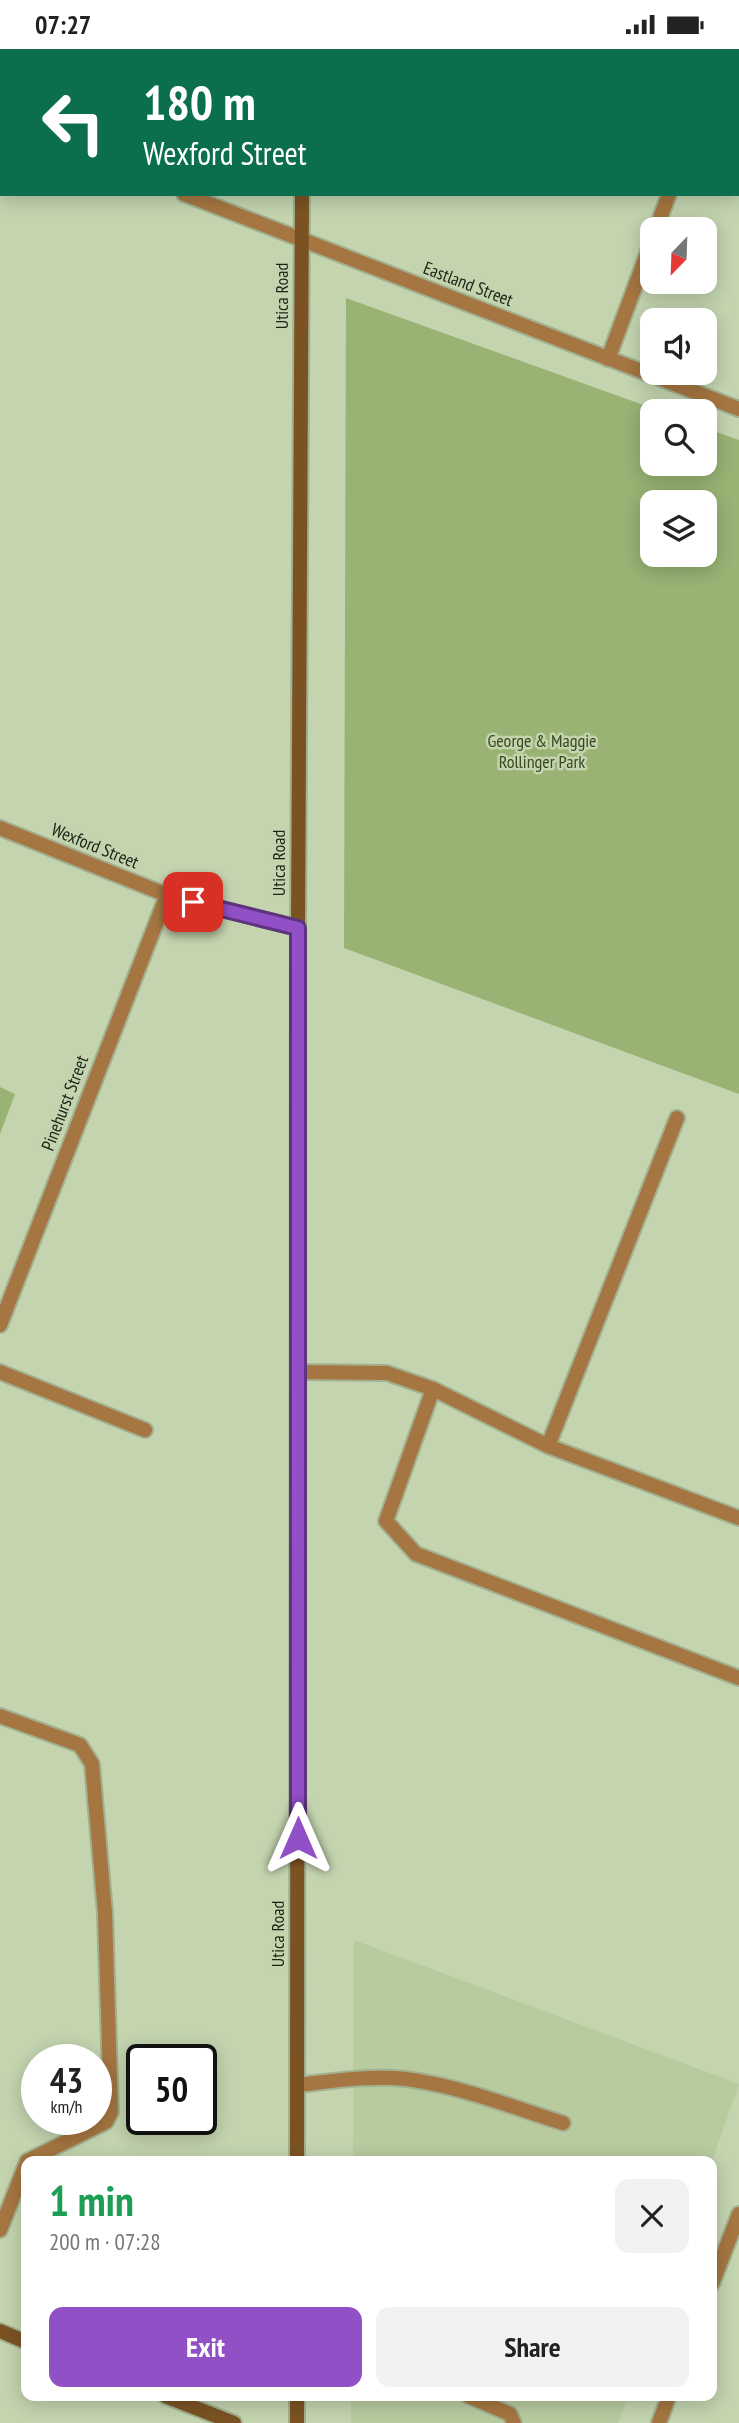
<!DOCTYPE html>
<html lang="en">
<head>
<meta charset="utf-8">
<style>
  body { margin:0; font-family:"PT Sans Narrow",sans-serif; background:#f2f2f2; color:#222; height:100vh; display:flex; flex-direction:column; font-size:26px; white-space:nowrap }
  * { box-sizing:border-box; margin:0 }
  p { font-size:23px; color:#767676 }
  .icon { flex:none; width:38px; height:38px; fill:none; stroke:currentColor; stroke-width:2; stroke-linecap:round; stroke-linejoin:round }
  .map { position:relative; flex:1; overflow:hidden }
  .sheet { position:absolute; left:21px; top:2107px; width:696px; height:245px; display:flex; flex-direction:column; background:#fff; border-radius:14px; box-shadow:0 4px 18px #0003 }
  .sheet>* { flex:none }
  .guide { position:absolute; left:0px; top:0px; width:740px; height:147px; box-shadow:0 4px 18px #0003; background:#0b6e4f; color:#fff; overflow:hidden }
  .needle { width:46px; rotate:203deg }
  .buttons { position:absolute; left:640px; top:168px; display:grid; gap:14px }
  .buttons a { display:grid; place-items:center; width:77px; height:77px; border-radius:14px; background:#fff; box-shadow:0 4px 18px #0003; font-size:35px }
  .speed { position:absolute; left:21px; top:1995px; display:flex; gap:14px; font-size:35px; font-weight:700; text-align:center }
  .speed>* { display:grid; place-content:center; width:91px; height:91px; border-radius:50%; background:#fff; box-shadow:0 4px 18px #0003; line-height:1 }
  .speed small { font-size:18px; font-weight:400 }
  .speed .limit { border:4px solid #111; border-radius:10px; background:#fff; color:#111 }
  .pin { position:absolute; display:grid; place-items:center; width:60px; height:60px; color:#fff; margin:-30px; border-radius:14px; box-shadow:0 4px 10px #0006 }
  .me { position:absolute; width:77px; margin:-38px; rotate:0deg; stroke-linejoin:round; filter:drop-shadow(0 0 5px #0008) }
  .turn { display:flex; align-items:center; gap:24px; height:147px; padding:0 28px; font-size:32px }
  .turn .icon { width:91px; height:91px; stroke-width:2.5 }
  .turn b { display:block; font-size:49px; line-height:60px }
  .round { display:grid; place-items:center; flex:none; width:74px; height:74px; border-radius:14px; background:#f2f2f2 }
  .overview { display:flex; align-items:center; justify-content:space-between; height:119px; padding:0 28px }
  h1 { font-size:42px; font-weight:600; line-height:52px; color:#1e9e55 }
  .button { display:flex; gap:14px; margin-top:auto; padding:14px 28px }
  .button a { flex:1; height:80px; border-radius:14px; background:#9150c5; color:#fff; font-size:28px; font-weight:600; line-height:80px; text-align:center }
  .button a+a { background:#f2f2f2; color:#222 }
  .status { display:flex; justify-content:space-between; align-items:center; height:49px; padding:0 35px; background:#fff; direction:ltr }
  .status svg { height:19px; fill:currentColor }
  .map>svg:first-child { display:block }
  .built { fill:#b7cb9f }
  .green { fill:#98b374; fill-rule:evenodd }
  .lines { fill:none; stroke-linecap:round; stroke-linejoin:round }
  .lane-casing { stroke:#a2b090; stroke-width:18 }
  .street-casing { stroke:#a2b090; stroke-width:18 }
  .secondary-casing { stroke:#a2b090; stroke-width:18 }
  .lane { stroke:#a57641; stroke-width:14 }
  .street { stroke:#a57641; stroke-width:14 }
  .secondary { stroke:#7b5323; stroke-width:14 }
  .route-casing { stroke:#5e3480; stroke-width:18 }
  .route { stroke:#9150c5; stroke-width:12 }
  .labels { text-anchor:middle; stroke-width:5; stroke-linejoin:round; paint-order:stroke }
  .street-label { font-size:18px; fill:#1c2214; stroke:#c3d4af }
  .park-label { font-size:18px; fill:#38491e; stroke:#c3d4af }
</style>
</head>
<body>
<div class="status"><b>07:27</b><svg viewBox="0 0 49 12"><path d="M0 12V9h3v3zM5 12V6h3v6zM10 12V3h3v9zM15 12V0h3v12zM26 1h20v11H26zM47 4h2v5h-2z"/></svg></div>
<div class="map">
<svg width="739" height="2374" viewBox="0 0 739 2374">
  <rect width="100%" height="100%" fill="#c3d4af"/>
  <g class="built">
    <path d="M354,1891L739,2035L712,2112H353Z"/>
    <path d="M351,2347H628L618,2374H351Z"/>
  </g>
  <g class="green">
    <path d="M346,249L660,362H653V415H705V379L739,391V1045L344,899ZM653,453H705V506H653Z"/>
    <path d="M0,1038L15,1045L0,1085Z"/>
  </g>
  <g class="lines">
    <g class="lane-casing">
      <g id="lane">
        <path d="M0,1323L145,1381"/>
        <path d="M298,1323L387,1324L433,1340L548,1397L677,1069"/>
        <path d="M433,1340L386,1472L416,1505L739,1629"/>
        <path d="M548,1397L739,1469"/>
        <path d="M0,1667L80,1696L92,1715L105,1864L111,2063L106,2073L27,2112"/>
        <path d="M297,2036C333,2032 370,2026 406,2030C460,2037 512,2058 563,2074"/>
        <path d="M0,2181L26,2115"/>
        <path d="M468,2347L510,2365L514,2374"/>
      </g>
    </g>
    <g class="street-casing">
      <g id="street">
        <path d="M723,2V0"/>
        <path d="M0,73H2"/>
        <path d="M184,145L739,360"/>
        <path d="M656,180L669,145"/>
        <path d="M608,310L653,189"/>
        <path d="M0,779L167,846L298,879"/>
        <path d="M0,1276L167,846"/>
        <path d="M712,2235L739,2165"/>
        <path d="M659,2374L669,2347"/>
      </g>
    </g>
    <g class="secondary-casing">
      <g id="secondary">
        <path d="M302,2V0"/>
        <path d="M297,2112L298,879L302,145"/>
        <path d="M0,2282L26,2293"/>
        <path d="M165,2347L234,2374"/>
        <path d="M297,2374V2347"/>
      </g>
    </g>
    <use href="#lane" class="lane"/>
    <use href="#street" class="street"/>
    <use href="#secondary" class="secondary"/>
  </g>
  <g class="lines">
    <g class="route-casing">
      <path id="route" d="M193,853L298,879V1789"/>
    </g>
    <use href="#route" class="route"/>
  </g>
  <g class="labels">
    <g class="street-label">
      <text transform="translate(468 235) rotate(21)" y="6">Eastland Street</text>
      <text transform="translate(282 247) rotate(-90)" y="6">Utica Road</text>
      <text transform="translate(95 797) rotate(22)" y="6">Wexford Street</text>
      <text transform="translate(279 814) rotate(-90)" y="6">Utica Road</text>
      <text transform="translate(65 1054) rotate(-69)" y="6">Pinehurst Street</text>
      <text transform="translate(278 1885) rotate(-90)" y="6">Utica Road</text>
    </g>
    <g class="park-label">
      <text x="542" y="698">George &amp; Maggie<tspan x="542" dy="21">Rollinger Park</tspan></text>
    </g>
  </g>
</svg>
<div class="buttons">
<a><svg class="needle" viewBox="-14 -14 28 28"><path d="M0-13l5 13h-10z" fill="#e53935"/><path d="M0 13l5-13h-10z" fill="#767676"/></svg></a>
<a><svg class="icon" aria-label="sound" viewBox="0 0 24 24"><path d="M4 9h4l5-4v14l-5-4H4zM17 9q2 3 0 6"/></svg></a>
<a><svg class="icon" aria-label="search" viewBox="0 0 24 24"><circle cx="10" cy="10" r="6"/><path d="M15 15l6 6"/></svg></a>
<a><svg class="icon" aria-label="layers" viewBox="0 0 24 24"><path d="M12 4l9 5-9 5-9-5zM3 14l9 5 9-5"/></svg></a>
</div>
<div class="speed"><div>43<small>km/h</small></div><div class="limit">50</div></div>
<div class="pin" style="left:193px;top:853px;background:#d93025"><svg class="icon" aria-label="arrive" viewBox="0 0 24 24"><path d="M6 21V4h12l-3 4 3 4H6"/></svg></div>
<svg class="me" style="left:298px;top:1789px" viewBox="-20 -20 40 40"><path d="M0-17L14 15 0 8-14 15z" fill="#9150c5" stroke="#fff" stroke-width="4"/></svg>
<div class="guide">
<div class="turn"><svg class="icon" aria-label="left" viewBox="0 0 24 24"><path d="M17 20v-9H6M10 6l-5 5 5 5"/></svg><div><b>180 m</b>Wexford Street</div></div>
</div>
<section class="sheet">
<div class="overview"><div><h1>1 min</h1><p>200 m · 07:28</p></div><a class="round"><svg class="icon" aria-label="close" viewBox="0 0 24 24"><path d="M6 6l12 12M18 6L6 18"/></svg></a></div>
<div class="button"><a>Exit</a><a>Share</a></div>
</section>
</div>
</body>
</html>
